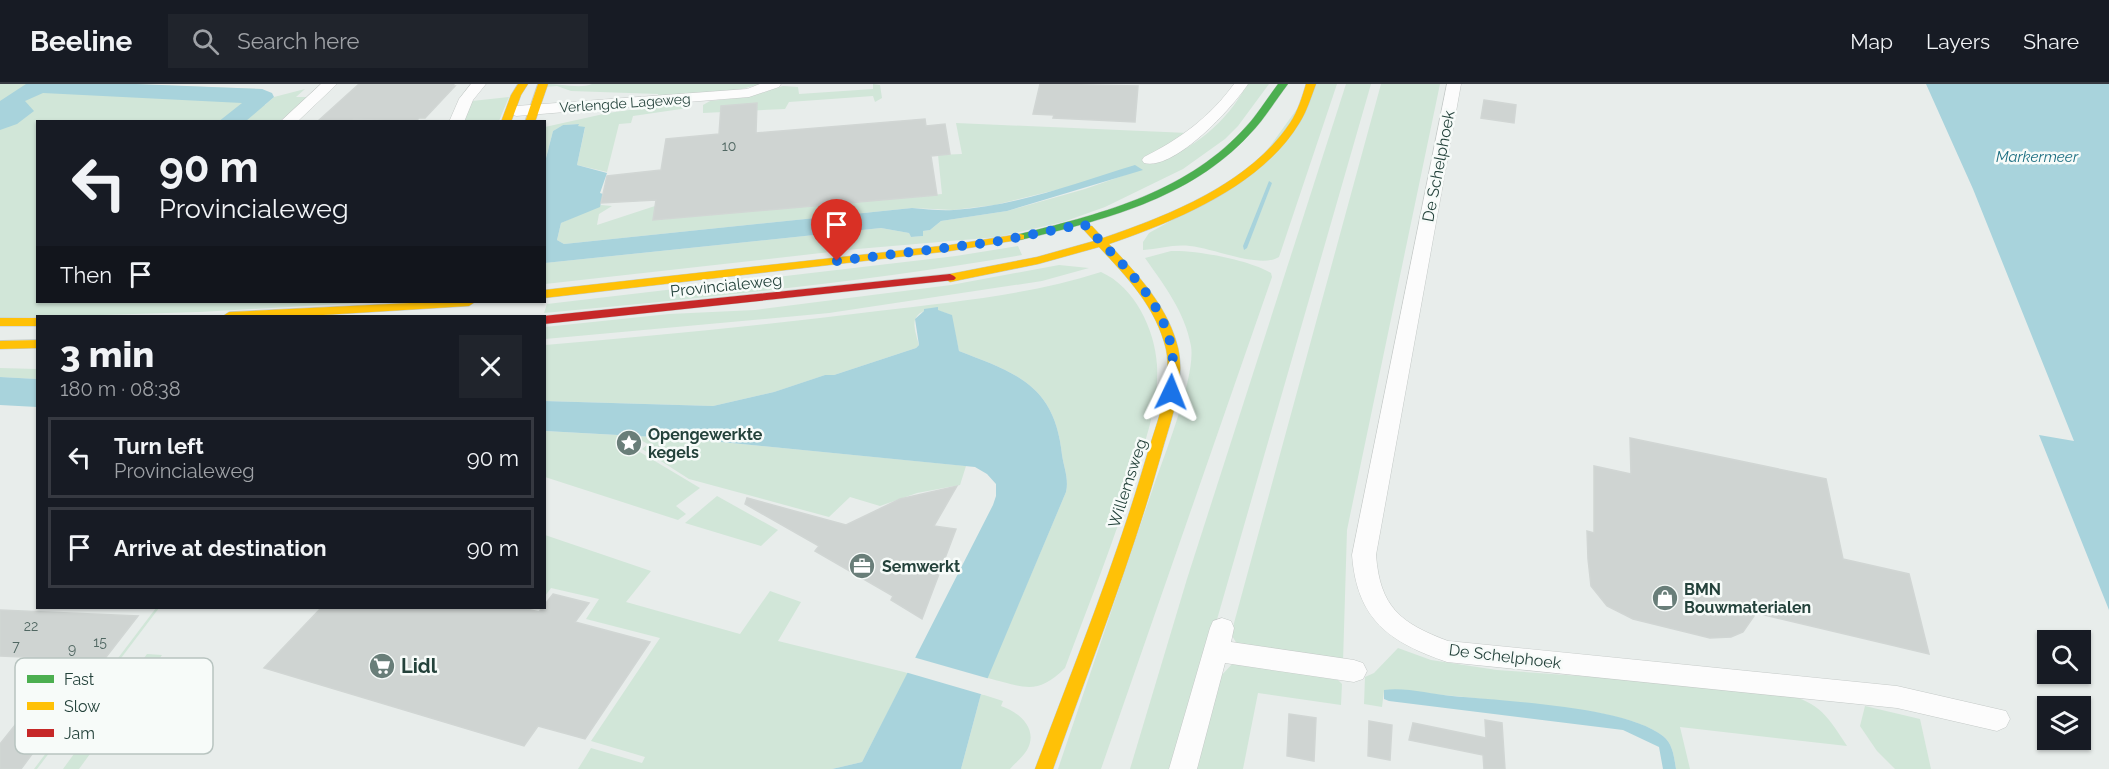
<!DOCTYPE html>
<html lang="en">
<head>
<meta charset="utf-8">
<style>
  body { margin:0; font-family:Raleway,sans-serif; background:#20242c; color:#f1f3f6; height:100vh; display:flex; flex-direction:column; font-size:22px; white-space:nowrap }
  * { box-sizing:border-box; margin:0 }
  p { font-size:20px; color:#9ea1a6 }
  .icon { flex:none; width:33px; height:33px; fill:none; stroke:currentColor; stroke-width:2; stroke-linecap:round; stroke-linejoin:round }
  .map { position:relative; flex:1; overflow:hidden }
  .details { position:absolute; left:36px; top:231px; width:510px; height:294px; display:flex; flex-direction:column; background:#171b24; border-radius:0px; box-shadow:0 2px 4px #0004 }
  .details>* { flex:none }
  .banner { position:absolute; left:36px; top:36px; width:510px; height:183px; border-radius:0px; box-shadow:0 2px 4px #0004; background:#171b24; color:#f1f3f6; overflow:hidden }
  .controls { position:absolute; left:2037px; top:546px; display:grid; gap:12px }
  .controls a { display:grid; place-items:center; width:54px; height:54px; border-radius:0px; background:#171b24; box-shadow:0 2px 4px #0004; font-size:30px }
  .pin { position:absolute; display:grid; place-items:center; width:51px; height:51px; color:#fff; margin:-62px -26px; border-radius:50% 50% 50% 0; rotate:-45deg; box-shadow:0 0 6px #0007 }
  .pin .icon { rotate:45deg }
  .me { position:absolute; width:66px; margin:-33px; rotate:2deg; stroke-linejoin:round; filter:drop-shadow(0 0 4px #0008) }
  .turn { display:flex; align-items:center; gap:21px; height:126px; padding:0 24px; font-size:27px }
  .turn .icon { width:78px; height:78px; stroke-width:2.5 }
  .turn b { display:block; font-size:42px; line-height:51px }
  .then { display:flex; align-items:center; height:57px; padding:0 24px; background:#0003; gap:12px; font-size:22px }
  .round { display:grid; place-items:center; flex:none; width:63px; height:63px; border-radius:0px; background:#20242c }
  .head { display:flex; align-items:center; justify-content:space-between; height:102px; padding:0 24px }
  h1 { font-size:36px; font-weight:800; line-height:45px }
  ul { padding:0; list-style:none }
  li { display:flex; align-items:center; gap:18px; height:81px; margin:0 12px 9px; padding:0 12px; border:3px solid #363941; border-radius:0px }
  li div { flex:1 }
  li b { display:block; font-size:22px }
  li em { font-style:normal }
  header { display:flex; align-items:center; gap:36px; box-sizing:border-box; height:84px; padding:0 30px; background:#171b24; border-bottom:2px solid #363941 }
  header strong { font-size:28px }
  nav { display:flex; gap:33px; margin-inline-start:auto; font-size:21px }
  .search { width:420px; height:54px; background:#20242c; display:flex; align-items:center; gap:15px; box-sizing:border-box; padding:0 21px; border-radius:0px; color:#9ea1a6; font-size:22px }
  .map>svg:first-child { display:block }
  .green { fill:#d1e6d8 }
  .water { fill:#a8d3dc }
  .pier { fill:#e8edeb }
  .building { fill:#cfd4d2; stroke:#d1d6d4; stroke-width:1.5 }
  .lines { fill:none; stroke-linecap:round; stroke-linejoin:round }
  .street-casing { stroke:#c5cac8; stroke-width:1 }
  .fast-casing { stroke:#c3cbc8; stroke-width:1 }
  .slow-casing { stroke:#c3cbc8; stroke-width:1 }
  .jam-casing { stroke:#c3cbc8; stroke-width:1 }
  .street { fill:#fcfcfc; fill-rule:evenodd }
  .fast { fill:#4caf50; fill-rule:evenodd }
  .slow { fill:#ffc107; fill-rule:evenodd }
  .jam { fill:#c62828; fill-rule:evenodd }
  .route { stroke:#1a73e8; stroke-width:10; stroke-dasharray:0 18 }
  .labels { text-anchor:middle; stroke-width:5; stroke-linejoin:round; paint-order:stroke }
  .far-street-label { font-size:14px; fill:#24423b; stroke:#f7fbf9 }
  .number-label { font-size:14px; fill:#506762 }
  .far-water-label { font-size:15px; font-style:italic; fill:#1b6e81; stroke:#f7fbf9 }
  .street-label { font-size:16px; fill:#24423b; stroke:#f7fbf9 }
  .poi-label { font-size:16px; font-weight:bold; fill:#24423b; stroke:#f7fbf9; text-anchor:start }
  .near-poi-label { font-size:20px; font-weight:bold; fill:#24423b; stroke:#f7fbf9; text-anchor:start }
  .key { fill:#f7fbf9; stroke:#b8c4c0; stroke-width:1.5 }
  .key-label { font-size:16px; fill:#24423b }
</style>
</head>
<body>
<header>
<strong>Beeline</strong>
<div class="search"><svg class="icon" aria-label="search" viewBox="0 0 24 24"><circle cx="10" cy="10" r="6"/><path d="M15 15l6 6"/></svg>Search here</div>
<nav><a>Map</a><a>Layers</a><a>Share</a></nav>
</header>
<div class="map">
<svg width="2109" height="685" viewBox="0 0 2109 685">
  <rect width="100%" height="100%" fill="#e8edeb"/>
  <g class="green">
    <path d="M0,0H126L263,5L265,21L274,13L305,5L296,13H308L280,37L38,38V218L358,219L200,228L0,234Z"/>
    <path d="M546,0C561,0 581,5 592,0H760L738,6L658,12V10L571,7L557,2L545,3Z"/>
    <path d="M873,0L880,1L882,14L875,18L873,12L789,18L785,25L703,29V21L710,17L748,13L783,2L798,3L799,10L873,5Z"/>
    <path d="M1247,0H1269L1238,42L1225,55L1183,85L1105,123L1063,138L998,153L857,165L545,200V179L881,144L909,149L911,153L923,152L922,147L930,146L941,137L1007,127L1085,105L1142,85L995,121L953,126L912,124L564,160L557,156L561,139L601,121L612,122L599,130L597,141L655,122L654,135L942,110L938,71L962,70L956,39L1188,49L1147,78L1154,80C1194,64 1227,39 1247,0Z"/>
    <path d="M1315,0H1337L1279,173C1260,185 1213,164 1190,162C1174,160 1159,165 1143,166V158L1149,149L1247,94Z"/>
    <path d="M1346,0H1371L1174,685H1130L1187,495Z"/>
    <path d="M1381,0H1440L1347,446L1343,578L1237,560L1231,550Z"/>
    <path d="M509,13L499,37L461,38L472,17Z"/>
    <path d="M679,19L687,21L688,24L633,32L631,39L619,40L607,88L577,81L585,44L578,42V40L563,41L553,47L545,77V43L608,29Z"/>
    <path d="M1018,162L1022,171C864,198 704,214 544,229L547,220L956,172Z"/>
    <path d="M1171,167C1197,166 1249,176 1271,189L1272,193L1101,685H1058C1090,590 1122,496 1154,401C1165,370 1196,291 1191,262C1185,228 1164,201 1145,174Z"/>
    <path d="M1059,181L1089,184L1042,197L829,229L545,255V243L669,230L755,226L951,201Z"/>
    <path d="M1101,188C1135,203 1155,246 1157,281C1159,320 1146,355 1134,392C1114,457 1089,520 1065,584C1036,613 1023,602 987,594L1066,408C1069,395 1064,384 1062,371C1055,301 1016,289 959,267L951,231C941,227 921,221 915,236C913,242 917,254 919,261L916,264L834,291H825L774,308L713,322L545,317V261C656,252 767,241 878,227C953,218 1030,211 1101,188Z"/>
    <path d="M0,284L37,285V295L0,293Z"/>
    <path d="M544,347L691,355L966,382L960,401L917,409L880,422L850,413L829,433L689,395L642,365L648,360L633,352L623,358L700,404L676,422L686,430L678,436L545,393Z"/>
    <path d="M717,412L778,446L761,462L685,439Z"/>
    <path d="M545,451L651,487L626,518L740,550L770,507L801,518L778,557L908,589L862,678L832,685H578L591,664L642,679L645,673L591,657L660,554L586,535L599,515L551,504L545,512Z"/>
    <path d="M156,524H159L37,685H34Z"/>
    <path d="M1398,564L1431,576L1497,586L1773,606C1817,618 1823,624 1847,662L1680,643L1690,685H1676C1674,673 1673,660 1663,652C1631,627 1544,622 1503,617C1465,613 1427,609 1389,606L1384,607L1382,623L1364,620L1365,593L1374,589Z"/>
    <path d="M147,570L162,571L79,685H63Z"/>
    <path d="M1233,579L1338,596L1342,600L1341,621L1258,609L1243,685H1194L1220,593Z"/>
    <path d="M981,610L1003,617L1001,622C1019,628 1039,645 1027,666C1023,673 1015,679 1010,685H961Z"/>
    <path d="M1865,622L1920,635L1931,685H1895L1877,667L1860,642Z"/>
  </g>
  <g class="water">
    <path d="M26,0H136L262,5L272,9L274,13L246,37L218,38L242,19L43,9L25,17L34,27L17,40L0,46V17Z"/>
    <path d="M1926,0H2109V526L2039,351L2074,357L1973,105Z"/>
    <path d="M579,40L578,42L585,43L577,81L607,89L600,109L603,110L600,123L561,139L557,156L564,160L912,124C926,125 940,127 954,126C1017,122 1076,99 1135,81L1143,86L1007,127L941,137L930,146L923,147V152L911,153L909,149L881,144L545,179V78L553,47L563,41Z"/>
    <path d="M1269,97L1272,99L1247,164L1244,166L1243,162Z"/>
    <path d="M938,223V226L952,231L959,267C1016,289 1055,301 1062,371C1064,384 1069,395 1066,408L981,610L961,685H832L862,678L993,421L996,412V400L987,390L975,383L691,355L545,347L544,317L713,322L774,308L825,291H834L916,264L919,261L915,235L924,227V225Z"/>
    <path d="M0,293L37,295V323L0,321Z"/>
    <path d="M1384,606C1405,603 1431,610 1452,612C1502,617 1625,622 1663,652C1673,660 1674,673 1676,685H1663L1659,663L1623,646L1389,617L1384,615Z"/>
  </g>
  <path class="pier" d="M913,573L990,595L984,611L905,588Z"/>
  <g class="building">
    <path d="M359,0H454L453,2H455L425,34H419L415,38L354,35L351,38H317Z"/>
    <path d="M1040,0L1138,2L1135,38L1053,34L1054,31L1033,30Z"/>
    <path d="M1484,16L1516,21L1514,39L1481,34Z"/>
    <path d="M757,19L756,49L925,35L926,42L945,40L950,70L931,72L937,111L653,136L656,116L601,119L607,92L661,86L666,55L719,50L721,22Z"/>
    <path d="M1630,354L1826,395L1843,475L1909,490L1929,570L1756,529L1743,548L1731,553L1710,554L1633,535L1607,522L1591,502L1588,475L1587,447L1594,449V382L1631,390Z"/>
    <path d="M957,402L934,442L956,445L922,535L891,516L893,512L815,467L819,462L745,420L747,414L846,441L900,415Z"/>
    <path d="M553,510L589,519L575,538L650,558L585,655L538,642L524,662L264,584L321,524H523L539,528Z"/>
    <path d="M0,526L138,532L103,577H98L36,658H41L21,685H0V660L68,575L0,572Z"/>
    <path d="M1289,630L1316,634L1314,677L1287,672Z"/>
    <path d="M1485,636L1502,639L1505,685H1484L1483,671L1409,656L1413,639L1486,654Z"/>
    <path d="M1369,637L1392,641L1390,676L1368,672Z"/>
  </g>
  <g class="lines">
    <g class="street-casing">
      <g id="street">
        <path d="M321,0H337L297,38H280Z"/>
        <path d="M471,0H486L473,16L464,38H449L459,15Z"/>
        <path d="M760,0H781L779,3L749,13L516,32L508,27L516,22L747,5Z"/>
        <path d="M1234,0H1248C1233,23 1175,87 1144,79L1142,76L1144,73C1180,55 1210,33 1234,0Z"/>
        <path d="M1447,0H1461L1376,471C1380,523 1400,539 1448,557L1897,602L2006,627L2010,635L2006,643L1997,647L1897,624L1447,578C1389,558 1357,536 1352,471Z"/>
        <path d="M1222,534L1231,537L1234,544L1231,558L1354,576L1363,579L1367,587L1363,595L1354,598L1225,579L1197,685H1169L1210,544L1213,537Z"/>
      </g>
    </g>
    <g class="fast-casing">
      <path id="fast" d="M1278,0H1288C1275,17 1264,36 1249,51C1190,115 1101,137 1020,156L1014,153L1016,151C1097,131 1183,110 1242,47C1256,33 1266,16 1278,0Z"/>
    </g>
    <g class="slow-casing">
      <g id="slow">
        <path d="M518,0H528L521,11L511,38H501L511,11Z"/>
        <path d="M538,0H548L535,38H525Z"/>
        <path d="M1306,0H1316C1311,13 1307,27 1300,38C1262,102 1176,137 1109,160C1137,190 1168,222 1178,264C1186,299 1170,338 1161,371C1131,478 1090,581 1053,685H1035C1074,581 1116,478 1147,371C1157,338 1173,299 1166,265C1156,223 1127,193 1099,163L1038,180L950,198L944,194L950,190L1037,173L1094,157L1082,144L1084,142H1092L1103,154C1170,131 1249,100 1290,39C1298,27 1302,13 1306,0Z"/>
        <path d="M1020,150L1024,151V155L950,167L544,214V206L950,161Z"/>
        <path d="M430,218H475L469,222L307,232H223L229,228Z"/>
        <rect x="0" y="234" width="38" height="8"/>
        <path d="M38,256V264L0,265V257Z"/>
      </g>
    </g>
    <g class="jam-casing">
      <path id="jam" d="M950,190L954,192L956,194L954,196L544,240V232H543Z"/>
    </g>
    <use href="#street" class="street"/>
    <use href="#fast" class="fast"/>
    <use href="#slow" class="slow"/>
    <use href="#jam" class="jam"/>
  </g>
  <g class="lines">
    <path class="route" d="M837,177L994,158L1084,140C1118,177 1163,214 1172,267C1174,280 1172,295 1171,308"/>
  </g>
  <defs>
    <g id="sight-disc" transform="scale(1.35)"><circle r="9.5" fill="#697e79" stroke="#f7fbf9"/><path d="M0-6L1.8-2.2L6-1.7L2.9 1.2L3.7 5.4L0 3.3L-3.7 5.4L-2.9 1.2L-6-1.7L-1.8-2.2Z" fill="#fff"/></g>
    <g id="office-disc" transform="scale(1.35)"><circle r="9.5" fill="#697e79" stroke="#f7fbf9"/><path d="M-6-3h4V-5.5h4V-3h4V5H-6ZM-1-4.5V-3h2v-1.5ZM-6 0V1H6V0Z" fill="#fff"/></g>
    <g id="shop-disc" transform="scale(1.35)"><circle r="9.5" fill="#697e79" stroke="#f7fbf9"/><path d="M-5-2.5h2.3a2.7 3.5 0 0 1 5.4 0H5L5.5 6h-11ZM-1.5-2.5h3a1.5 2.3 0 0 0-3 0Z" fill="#fff"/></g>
    <g id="supermarket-disc" transform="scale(1.35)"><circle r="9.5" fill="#697e79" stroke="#f7fbf9"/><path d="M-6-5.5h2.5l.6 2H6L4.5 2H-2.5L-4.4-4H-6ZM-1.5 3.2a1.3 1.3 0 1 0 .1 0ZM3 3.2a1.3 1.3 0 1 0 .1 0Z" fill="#fff"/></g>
  </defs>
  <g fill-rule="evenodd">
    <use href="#sight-disc" x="629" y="359"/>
    <use href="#office-disc" x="862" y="482"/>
    <use href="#shop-disc" x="1665" y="514"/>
    <use href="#supermarket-disc" x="382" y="582"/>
  </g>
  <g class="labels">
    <g class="far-street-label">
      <text transform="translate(625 19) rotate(-4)" y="5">Verlengde Lageweg</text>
    </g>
    <g class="number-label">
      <text x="729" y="67">10</text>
      <text x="31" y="547">22</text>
      <text x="100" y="563">15</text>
      <text x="16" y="567">7</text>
      <text x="72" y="570">9</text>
    </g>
    <g class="far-water-label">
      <text x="2037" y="78">Markermeer</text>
    </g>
    <g class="street-label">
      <text transform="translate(1438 82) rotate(-79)" y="6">De Schelphoek</text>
      <text transform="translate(726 201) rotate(-6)" y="6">Provincialeweg</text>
      <text transform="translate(1127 399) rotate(-72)" y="6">Willemsweg</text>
      <text transform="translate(1505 572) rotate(7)" y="6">De Schelphoek</text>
    </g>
    <g class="poi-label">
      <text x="648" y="356">Opengewerkte<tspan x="648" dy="18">kegels</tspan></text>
      <text x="882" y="488">Semwerkt</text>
      <text x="1684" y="511">BMN<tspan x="1684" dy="18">Bouwmaterialen</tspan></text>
    </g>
    <g class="near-poi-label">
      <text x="401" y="589">Lidl</text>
    </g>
  </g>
  <rect x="15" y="574" width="198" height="96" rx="9" class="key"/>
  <rect x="27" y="591" width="27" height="8" fill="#4caf50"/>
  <rect x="27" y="618" width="27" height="8" fill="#ffc107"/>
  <rect x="27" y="645" width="27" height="8" fill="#c62828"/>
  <g class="key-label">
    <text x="64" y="601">Fast</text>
    <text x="64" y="628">Slow</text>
    <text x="64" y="655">Jam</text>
  </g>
</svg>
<div class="controls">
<a><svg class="icon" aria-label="search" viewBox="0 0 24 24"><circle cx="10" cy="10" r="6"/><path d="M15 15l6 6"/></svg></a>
<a><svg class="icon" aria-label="layers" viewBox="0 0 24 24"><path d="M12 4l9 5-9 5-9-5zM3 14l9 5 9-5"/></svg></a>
</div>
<div class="pin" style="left:837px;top:177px;background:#d93025"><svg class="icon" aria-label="arrive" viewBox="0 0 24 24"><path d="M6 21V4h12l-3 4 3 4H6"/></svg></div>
<svg class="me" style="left:1171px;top:308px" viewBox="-20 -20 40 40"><path d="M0-17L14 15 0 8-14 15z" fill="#1a73e8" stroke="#fff" stroke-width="4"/></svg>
<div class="banner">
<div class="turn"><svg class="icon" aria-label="left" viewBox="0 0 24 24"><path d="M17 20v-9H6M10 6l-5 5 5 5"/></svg><div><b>90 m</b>Provincialeweg</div></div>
<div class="then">Then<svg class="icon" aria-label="arrive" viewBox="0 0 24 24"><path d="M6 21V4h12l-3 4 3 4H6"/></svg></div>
</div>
<section class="details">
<div class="head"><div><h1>3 min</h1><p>180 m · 08:38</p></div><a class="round"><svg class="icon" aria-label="close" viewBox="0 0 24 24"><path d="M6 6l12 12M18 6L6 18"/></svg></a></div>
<ul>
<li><svg class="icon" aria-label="left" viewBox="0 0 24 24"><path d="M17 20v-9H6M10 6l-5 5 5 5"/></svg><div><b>Turn left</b><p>Provincialeweg</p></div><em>90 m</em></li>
<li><svg class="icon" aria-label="arrive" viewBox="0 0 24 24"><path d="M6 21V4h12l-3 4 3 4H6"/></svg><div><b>Arrive at destination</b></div><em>90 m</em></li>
</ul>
</section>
</div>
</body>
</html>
